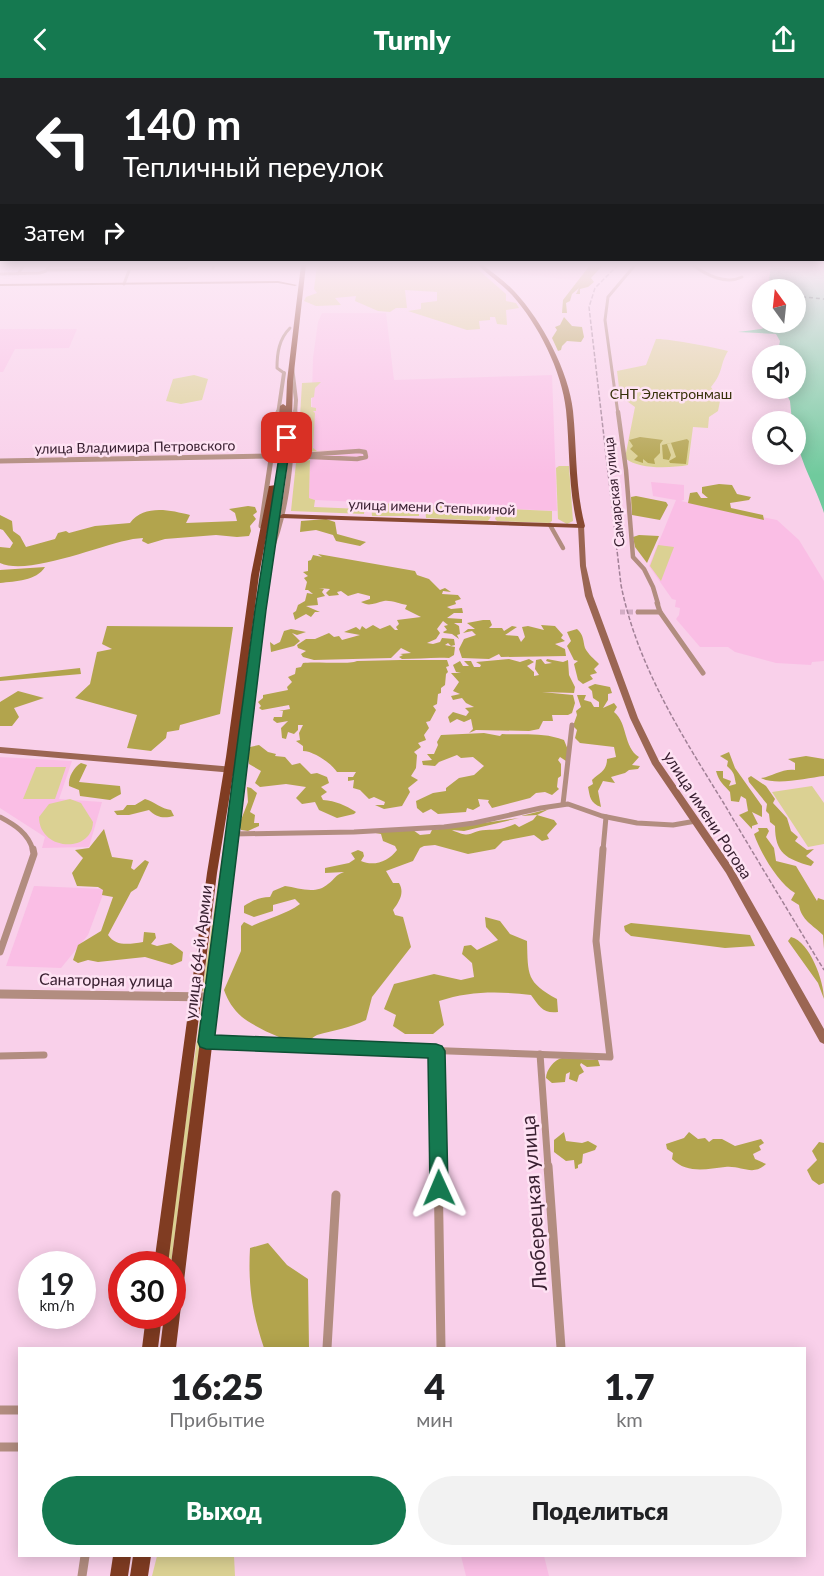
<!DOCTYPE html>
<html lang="ru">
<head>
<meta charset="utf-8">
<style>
  body { margin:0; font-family:Lato,sans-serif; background:#f2f2f2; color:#202124; height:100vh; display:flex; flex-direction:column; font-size:22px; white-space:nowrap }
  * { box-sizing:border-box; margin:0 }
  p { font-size:20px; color:#757577 }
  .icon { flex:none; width:33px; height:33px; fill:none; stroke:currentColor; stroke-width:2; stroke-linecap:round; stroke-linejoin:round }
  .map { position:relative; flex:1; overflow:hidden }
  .panel { position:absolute; left:18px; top:1269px; width:788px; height:210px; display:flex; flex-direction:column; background:#fff; border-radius:0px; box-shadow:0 3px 15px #0003 }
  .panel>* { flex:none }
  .hud { position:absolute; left:0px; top:0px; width:825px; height:183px; box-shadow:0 3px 15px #0003; background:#202124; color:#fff; overflow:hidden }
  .needle { width:39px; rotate:345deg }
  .buttons { position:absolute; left:752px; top:201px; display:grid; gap:12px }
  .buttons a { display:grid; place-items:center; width:54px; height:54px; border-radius:50%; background:#fff; box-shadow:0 3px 15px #0003; font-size:30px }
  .speed { position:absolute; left:18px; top:1173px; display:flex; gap:12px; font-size:30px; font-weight:700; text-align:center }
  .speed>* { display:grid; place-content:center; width:78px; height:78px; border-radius:50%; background:#fff; box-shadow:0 3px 15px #0003; line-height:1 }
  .speed small { font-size:15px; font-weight:400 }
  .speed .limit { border:9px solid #d22; background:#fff; color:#111 }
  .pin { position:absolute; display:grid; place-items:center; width:51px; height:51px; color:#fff; margin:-26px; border-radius:12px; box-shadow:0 3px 9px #0006 }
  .me { position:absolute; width:66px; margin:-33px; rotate:359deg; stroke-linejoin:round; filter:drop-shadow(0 0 4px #0008) }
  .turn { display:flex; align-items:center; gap:21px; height:126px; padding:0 24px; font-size:27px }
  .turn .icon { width:78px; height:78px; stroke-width:2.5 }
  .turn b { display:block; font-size:42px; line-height:51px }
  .then { display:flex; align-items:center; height:57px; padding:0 24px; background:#0003; gap:12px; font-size:22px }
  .eta { display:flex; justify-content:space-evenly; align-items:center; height:102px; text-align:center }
  .eta b { font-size:36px; font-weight:800; line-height:42px }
  .button { display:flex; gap:12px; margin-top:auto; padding:12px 24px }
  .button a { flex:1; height:69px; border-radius:36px; background:#157950; color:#fff; font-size:24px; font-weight:800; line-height:69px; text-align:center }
  .button a+a { background:#f2f2f2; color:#202124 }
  header { display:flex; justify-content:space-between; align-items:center; height:78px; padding:0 24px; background:#157950; color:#fff; font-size:27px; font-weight:800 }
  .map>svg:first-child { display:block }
  .built { fill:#fabee5 }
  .green { fill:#dbd193 }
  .forest { fill:#b2a44d }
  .water { fill:#70ca9d }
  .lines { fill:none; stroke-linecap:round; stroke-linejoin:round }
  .ferry { stroke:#14593c; stroke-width:1.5; stroke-dasharray:4 3; stroke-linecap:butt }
  .minor-tunnel { stroke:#d3adc5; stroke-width:5; stroke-dasharray:5 3; stroke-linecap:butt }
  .minor-far4 { stroke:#b28d80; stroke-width:3 }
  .minor-far3 { stroke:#b28d80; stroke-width:4.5 }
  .minor-far2 { stroke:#b28d80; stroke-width:5 }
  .minor-far1 { stroke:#b28d80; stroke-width:7 }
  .minor { stroke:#b28d80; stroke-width:9 }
  .tertiary-far2 { stroke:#b28d80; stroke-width:4 }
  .tertiary-far1 { stroke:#b28d80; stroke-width:5 }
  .tertiary { stroke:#b28d80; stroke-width:9 }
  .secondary { fill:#9b6653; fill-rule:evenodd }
  .primary { fill:#884932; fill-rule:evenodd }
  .trunk { fill:#803c22; fill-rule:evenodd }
  .rail { stroke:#a18096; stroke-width:1.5; stroke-dasharray:4.5 2; stroke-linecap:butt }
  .tertiary-bridge { stroke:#b28d80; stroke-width:5 }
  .route { fill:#157950; stroke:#0e4f34; stroke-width:1.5 }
  .labels { text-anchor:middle; stroke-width:5; stroke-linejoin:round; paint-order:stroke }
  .far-park-label { font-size:14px; fill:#37310a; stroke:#fee2f3 }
  .far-street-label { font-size:14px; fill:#392031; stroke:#fee2f3 }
  .street-label { font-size:16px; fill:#392031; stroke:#fee2f3 }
  .near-street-label { font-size:20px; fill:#392031; stroke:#fee2f3 }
</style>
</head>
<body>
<header><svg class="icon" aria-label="back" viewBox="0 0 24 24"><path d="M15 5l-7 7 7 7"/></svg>Turnly<svg class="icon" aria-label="share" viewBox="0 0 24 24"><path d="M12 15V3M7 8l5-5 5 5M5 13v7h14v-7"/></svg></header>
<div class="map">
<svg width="824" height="1498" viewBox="0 0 824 1498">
  <rect width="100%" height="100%" fill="#f9d0ea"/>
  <g class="built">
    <path d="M507,187H590L578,203L506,194Z"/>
    <path d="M322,235H386L394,302L552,297L557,433L315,422L309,420L313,280L318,244Z"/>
    <path d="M0,251H77L69,270L15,271L3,294H0Z"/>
    <path d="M651,404L684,407V422L681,423L777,442L799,462L824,503V583L812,584L811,587L776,585L735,574L728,569H700L676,541L679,537L680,530L675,529L676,522L672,521L649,488L676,422L653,418Z"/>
    <path d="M0,679L72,683L59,721L102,724L89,769L42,770L45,759L0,730Z"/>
    <path d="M34,808L105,811L88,857L61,890L6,888Z"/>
    <path d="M461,1478H544L549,1498H466Z"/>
  </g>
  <g class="green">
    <path d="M317,187H473L506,216V223L516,225L519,230L506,232L507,247L497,246L495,239H490V242L479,243L480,251L467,252L408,233L421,231V225L437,223V214L405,212L407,230H396L390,234L378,233L355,223L356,218L335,220L341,227L316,228L304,223L306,219L317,215L314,211Z"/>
    <path d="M656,261C665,260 719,270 728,273C719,288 724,293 711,309L720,323L718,333L709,339L708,350L693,349L688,387C671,390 639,392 625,380L635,329L620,318L617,293L646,287Z"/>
    <path d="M194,297L208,301L202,322L181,326L166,323L173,301Z"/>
    <path d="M321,304L315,310L314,319L311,320V329L316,330V333H313L315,335L313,370L317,373L348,372L303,374L298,373L302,305Z"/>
    <path d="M310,382L309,420L315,422L314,429L362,431L363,425L365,426L364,436L291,433L296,385Z"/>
    <path d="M559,388H569L573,443L567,446L558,441L556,390Z"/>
    <path d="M376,425L419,427V438H372L371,427Z"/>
    <path d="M425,427L497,430L488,443L426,440Z"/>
    <path d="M507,431L552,433V443L549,445L497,443L495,441L497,436Z"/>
    <path d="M658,467L674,469L661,503L650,488Z"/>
    <path d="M36,689H66L55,721H23Z"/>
    <path d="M234,697L207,913L204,914L202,913Z"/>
    <path d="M812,708L824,725V766L808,769L772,714Z"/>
    <path d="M70,721L81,725L93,744C92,776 39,773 39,739L49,726Z"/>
    <path d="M202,925L205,928L171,1186H166Z"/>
    <path d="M157,1478H234L235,1498H152Z"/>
  </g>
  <g class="forest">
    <path d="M590,187H603L591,200L594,204L588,209L580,211V216H576L579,210L572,216L570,223L566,225L567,235H562L563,222Z"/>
    <path d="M564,239L572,248L582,249L584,259L581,264L567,263L562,268L561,272L558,273L552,260L557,252L555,249L560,247Z"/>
    <path d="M640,359L663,362L660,366V375L654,381L655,386L648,385L643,381V385L634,382L638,378L630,371L633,368L629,362Z"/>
    <path d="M687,361L689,363L686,386L670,385L669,383L676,379L671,365L667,366L671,377L669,382L663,381L662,367Z"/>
    <path d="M719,406L732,407L737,416L751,419L749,422L730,425L731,430L763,437L764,442L688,425L690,415L697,414L701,420H708L702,415V409Z"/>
    <path d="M636,418L666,424L668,427L660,442L632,437L631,419Z"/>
    <path d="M248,428L255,429L257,434L253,437L256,441L250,448L251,453L249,458L237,459L216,457L165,461L148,466L142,463L143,460L133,461C100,467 29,498 0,485V469L10,470L13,465L3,452L0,451V437L12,443L13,453L20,458L26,469L55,461L58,455L66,453L69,455L95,448L130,445C144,426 170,432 190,437L186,445L237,443L235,435L229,431Z"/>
    <path d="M326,441L335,444L337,456L366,464L360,468L336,463L333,457L316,452L300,454L301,443Z"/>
    <path d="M639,457L659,458L647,485L635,469L633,459Z"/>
    <path d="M318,476L415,493L417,497L429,501L440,512L445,510L451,514L443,513L442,516L458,517L461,521L455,523L456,526L447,529L451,531L462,530L463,535H454L447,540L462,541V545H454L459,548L460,556L457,557L459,561L452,556L444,555L443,554L447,552L444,548L448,547L443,543L437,551L440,555L436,561L427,565L433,566L440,564L442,560L454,561L455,567L451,568L448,565L445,567L455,569L454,577L449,580C434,579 418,581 402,581L399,579L403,577L400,576L411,575L401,570L391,580L314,582L303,579L301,576L306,573L298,570L297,567L306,561H315L329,555L334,559L339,558L342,562L360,557L344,554L356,549L360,552L362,548L366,551L373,547L380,551L390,547L395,552H398L396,549L399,546L397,542L421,539L405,531L407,527C400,526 391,522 384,523C375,525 369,529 361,524L370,521V518L358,515L348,518L341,513L337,514L339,517L329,518L326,515L330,511L319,510L324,511L322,514L325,518L317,520L318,527L306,528L320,534H315L311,539L306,536L295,542L293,535L296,533L298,527L305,523L307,515L313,516L308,512H305L307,504L304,500L308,498L303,494L308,493V483L311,482L313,477L322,479Z"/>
    <path d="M45,489C36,503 16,503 0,505V492Z"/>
    <path d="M483,542H490L492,547L489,550H502L504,553L512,548L517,549L505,557L518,558L521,564L525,559L522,549L528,548L544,552L541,547L555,548L563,557L561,560L565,563L555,566L565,571L566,578L501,579L499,576L489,581L462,580L459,571L464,561L476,557L472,553L463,555L468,551H475L467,545Z"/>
    <path d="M107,548L233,549L220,636L180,647L179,652L167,654L166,660L151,673L127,670L137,637L75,620L90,606L97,574L112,571L102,566Z"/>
    <path d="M291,551L306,554L297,557L292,555L300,563L294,568L271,574L270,564L274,567L280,564L284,553Z"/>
    <path d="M577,551C584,557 583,563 585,570C588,576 594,581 599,586L594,591L597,595L590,597L593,601L583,606L578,602L574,586L578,583L574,582L567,568L571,563L567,554Z"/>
    <path d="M509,581L520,584L529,581L534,584L527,588L534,594V598L539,597L535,591L536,582L541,581L545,586L552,585L546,583L547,581L563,584L568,582L569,597L575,609L574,615L542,614L573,617L575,625L572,635L568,637H552L553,643H543L539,651L529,653L476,652L469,655L473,651L471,641L464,644L457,641L450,645L448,639L453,634L466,638L469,634L465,630L474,629L466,625L462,620L453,622L451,618L460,616L453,613L459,604L451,595H461L456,594L453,587L460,583L463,588H469L464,583H471L474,589H480L481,587L476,584Z"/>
    <path d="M400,582H447L449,588L446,589L448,594L446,596L445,607L441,610V615L438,616L437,626L433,628L436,632L430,643L426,644L429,650L424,657L426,662L418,665L421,669L414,674L417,677L416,690L411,698L418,702L408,710L410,714L402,728L384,731L375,727H384L385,724L374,719L369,721L360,712L353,710L354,702L348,703V699H353L356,694H337C332,686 314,673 303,673V668L296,663L300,662L299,655L303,647H298V652L294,656L288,654L286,661L282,660L281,650L288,643L277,645L273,642L274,639H282L283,633H279L290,631L289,627L262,632L259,630L261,628L258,624L263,620V617L288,612L287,609L292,604L288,599L295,596L296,590L301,589L303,585C315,583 348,587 357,583Z"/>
    <path d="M80,590L81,596L0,603V599Z"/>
    <path d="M595,606L610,609L612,615L608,616V622L603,630L614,625L617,629L614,634C628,645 623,669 639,679L632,687L640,688L638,691L629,692L625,695L611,699L615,705L603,703L598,713L601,729C590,725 590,719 588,709L593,706L592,702C599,695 607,693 607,681L616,679L614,669L580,665L575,660L577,652L573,648L577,637L576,633L581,629L577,617H586L584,622L591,624L594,629H599V624L593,620L592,613L588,609Z"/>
    <path d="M18,613L44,620L14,630L19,639L12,648H0V624Z"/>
    <path d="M484,655L500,658L502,656C524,657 543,654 564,662L568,672L566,683L560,679L558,682L561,686V698L558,700L557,709L559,711L552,717L545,714L536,715L530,720L492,730L488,724L489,722L478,721L480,728L473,732L467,730L466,734L438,736L431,731L423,735L417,730L416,723L433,715L446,713V710L459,700L474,697L484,688L473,679L461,680L457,677L439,684L435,688L423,687L422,683L432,682L427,676H434L438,667L437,664L441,657Z"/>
    <path d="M259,667L268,674L276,676L275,678L285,679L292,687L300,685L311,696L317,695L327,699L329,705L321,709L327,714L321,718L323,722C336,723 345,727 356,734L354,736L337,740L319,732L315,724L302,726L296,720L306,709L286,706L260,709L255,705L261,693L249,686L248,680L250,669Z"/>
    <path d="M729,674L735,690L762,728V739L752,734L758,746L752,748V751L739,737L748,733L746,721L741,718L739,724L731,723L730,714C724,707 719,704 716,693H723V700L731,703L729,708L736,706C734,697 735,695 727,688L728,683L720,678Z"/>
    <path d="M806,678L824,681V698C807,700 776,708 761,700C771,699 783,690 795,692V685L788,681Z"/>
    <path d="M81,685L87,687L79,704L120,708L121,716L110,722L80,718L79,712L69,708C68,699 74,689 81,685Z"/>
    <path d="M751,698L766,708L775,721L773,725L787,740L791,753L798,759L795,763L807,772L814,771L806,778L814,784L811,788C786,781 775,775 775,748L770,744L769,736L766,733L767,726L749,704L748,700Z"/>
    <path d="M247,709L251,710L257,715L250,734L255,737L254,745H259V748L248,753L241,752L239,747L248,724Z"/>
    <path d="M145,721C155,724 161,731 171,732L174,738C163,741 156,739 149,732L129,737H117L114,733L123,732L127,727H135Z"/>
    <path d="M549,731L537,737L554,742L557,746L547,757L549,761L542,763L534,757L503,763L495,771L468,776L435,767L424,768L420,770L413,783L386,793L393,805H399C405,815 399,824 393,832L395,837L403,839L411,869L372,919L366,942C350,950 334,952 317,957C313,959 309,963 305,964C290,967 253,948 242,939C233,931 228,923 224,912L241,873V848L244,844L252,848C268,840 285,837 300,826L295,821L273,827V833L254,839L244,835V828C252,823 259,819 270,819L273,813L285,808C299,810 316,817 328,806C335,801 335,797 344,794L325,795V790L349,785L355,781L351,775L358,772L363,774L364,778L361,783C374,789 389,783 397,772L395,768L383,763L381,756L370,754L413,752L420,757L430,756L432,752L519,740L464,753L452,752C473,762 470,752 486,752C497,752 504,751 515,746L519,749L533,742L537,737L521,738Z"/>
    <path d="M758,750H767L769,753L766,759L774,770L776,783L796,788L817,823L818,820L824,822V871L823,857C813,847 801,842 799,827L791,822L795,815C778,805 760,774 754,756L759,753Z"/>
    <path d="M104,751L112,779L133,782L131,790L134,792L145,782L149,784L137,810L131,814L108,857C116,869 130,866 143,864L144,854L155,855L156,860L151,866L157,868L171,865L183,874L182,883L172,887L145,879L98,884L88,882L78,885L73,882L78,867L101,853L113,819L102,817L103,812L98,809L77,808L72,795L83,780L75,772L89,770Z"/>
    <path d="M485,839L500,843L510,856L527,863C528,897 526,904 557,921L558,934C543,936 539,928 531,917C498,913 470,913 439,923L444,947L433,956H405L393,948L396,937L384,931L394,906L434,896L461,902L474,899L472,885L462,876L464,868L471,867L477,872L498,862L486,849Z"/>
    <path d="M631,845L750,857L755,868L725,870L631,858L625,853L624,848Z"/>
    <path d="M791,859C810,864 824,903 824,921L818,905L788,863Z"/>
    <path d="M562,980L598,982L600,988L587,989L581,985L580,987L584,994L579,997L577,1004L569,1001L570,994L566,996L565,1004L552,1005L546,1000C546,992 554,982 562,980Z"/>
    <path d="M564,1054L566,1063L582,1065L588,1063L597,1068L595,1072L583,1076L582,1085L578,1087V1090L575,1091L574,1082L566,1083L554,1074V1062Z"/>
    <path d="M689,1054L698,1061L705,1060L709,1064L713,1061H722L735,1068L761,1061L764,1065L759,1068L761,1072L753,1076L755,1081L766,1086C753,1099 741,1087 725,1089C707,1091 687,1096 672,1081L673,1075L667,1071L666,1066L684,1060Z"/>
    <path d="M819,1064L824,1065V1105L819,1107L812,1102L807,1092L817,1082L812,1073Z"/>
    <path d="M268,1165L287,1187L308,1201L309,1270H264C252,1234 248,1208 250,1170Z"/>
  </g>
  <path class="water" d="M771,187H824V435C814,403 795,378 795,344L792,343L790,323L785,313L795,310V278L777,277L780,263L776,256L738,254L761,251L779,245L795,244V212L768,211Z"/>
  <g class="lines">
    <path class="ferry" d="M795,218L824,221"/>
    <path class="minor-tunnel" d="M620,534H638"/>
    <g class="minor-far4">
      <path d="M693,187C706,197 726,207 742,199"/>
      <path d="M213,190L214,187"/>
      <path d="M48,192L186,190L188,187"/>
      <path d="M0,196L40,195L46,193L50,187"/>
      <path d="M18,196L24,187"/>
      <path d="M124,206L130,190"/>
      <path d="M284,295L277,290C277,275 279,261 290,250"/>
      <path d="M618,336L605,242L608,219L635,187"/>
    </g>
    <g class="minor-far3">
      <path d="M618,334L626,392L633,479L644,491L653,509L658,526"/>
      <path d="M359,373L365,374L366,379L357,381L290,378Z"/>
      <path d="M550,447L563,470"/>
    </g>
    <g class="minor-far2">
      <path d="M657,525L660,534L703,595"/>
      <path d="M638,534H660"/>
      <path d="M563,726L572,647"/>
      <path d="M0,739C15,747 28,755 33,772"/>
      <path d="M233,756L354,754L444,749L474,745L541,730L568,726L602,738L637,745L673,747L696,743"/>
      <path d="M603,772L606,739"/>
    </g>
    <g class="minor-far1">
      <path d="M0,874L34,776L33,771"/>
      <path d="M206,964L610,979L596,863L603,771"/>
      <path d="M436,973L438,1089"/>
      <path d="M540,976L548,1089"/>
      <path d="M0,978L44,977"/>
    </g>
    <g class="minor">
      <path d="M438,1088L441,1270"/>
      <path d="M548,1088L561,1270"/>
      <path d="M327,1270L336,1117"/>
      <path d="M0,1332H20"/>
      <path d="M0,1369H20"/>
      <path d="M82,1498L85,1478"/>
    </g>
    <g class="tertiary-far2">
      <path d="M292,289L296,322L295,336"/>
      <path d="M278,336L284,295"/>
    </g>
    <g class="tertiary-far1">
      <path d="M0,383L274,378"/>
      <path d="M261,448L278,334"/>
      <path d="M270,475C289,429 290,383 295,334"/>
    </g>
    <path class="tertiary" d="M0,916L212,919"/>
    <g class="secondary">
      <path d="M278,203L297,207L295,208L278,205L0,208V206Z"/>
      <path d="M581,446L584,448L586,488L593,518L638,640L659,683L732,789L824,951V966L820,964L726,795L652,686L630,640L585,518L580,488L578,448Z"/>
      <path d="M0,669L234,689L238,692L234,695L0,675Z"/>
    </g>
    <path class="primary" d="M478,187H483C494,196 506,204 515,214C542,243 569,294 573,333C577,372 575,410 585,448L584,450L280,440L279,438L283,436L577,446C568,408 570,370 566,332C562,293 538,246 512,217C502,206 489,198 478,187Z"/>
    <g class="trunk">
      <path d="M301,187H306L293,303L292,342L264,532L176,1270H160L164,1238H172V1186H171L256,532L270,439L259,497L236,679L217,795L168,1186H154L207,795L226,679L251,497L269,408L276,407L280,377L277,379L274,377L280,328L283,326L286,328L287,303Z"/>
      <path d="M146,1238H162L158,1270H142Z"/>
      <path d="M113,1478H131L128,1498H110Z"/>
      <path d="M133,1478H151L148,1498H130Z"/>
    </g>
    <path class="rail" d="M618,187L595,210L589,229L621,507C637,587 681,656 723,724C756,780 790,836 824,892"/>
    <path class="tertiary-bridge" d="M274,378H288"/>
  </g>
  <linearGradient id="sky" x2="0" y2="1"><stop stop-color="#78bdca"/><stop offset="0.47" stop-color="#fceaf6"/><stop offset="1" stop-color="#fceaf6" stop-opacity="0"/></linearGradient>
  <rect width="824" height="397" fill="url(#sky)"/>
  <path class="route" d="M287,357L291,360L266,532L215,957L436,966L442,968L445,973L448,1110L445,1117L439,1120L432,1117L430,1110L428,980L206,971L200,969L198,964L255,532L282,360Z"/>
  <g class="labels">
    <g class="far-park-label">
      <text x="671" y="321">СНТ Электронмаш</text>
    </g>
    <g class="far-street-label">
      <text transform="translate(135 369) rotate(-1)" y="5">улица Владимира Петровского</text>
      <text transform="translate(614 414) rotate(-96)" y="5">Самарская улица</text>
      <text transform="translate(432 429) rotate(2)" y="5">улица имени Степыкиной</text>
    </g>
    <g class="street-label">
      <text transform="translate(708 737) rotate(57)" y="6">улица имени Рогова</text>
      <text transform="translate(198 874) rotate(-83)" y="6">улица 64-й Армии</text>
      <text transform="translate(106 902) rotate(1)" y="6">Санаторная улица</text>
    </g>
    <g class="near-street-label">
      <text transform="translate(534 1125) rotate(-94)" y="7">Люберецкая улица</text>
    </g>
  </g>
</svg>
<div class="buttons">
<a><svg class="needle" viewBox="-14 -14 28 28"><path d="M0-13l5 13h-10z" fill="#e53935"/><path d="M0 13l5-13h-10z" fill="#757577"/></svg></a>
<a><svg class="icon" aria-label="sound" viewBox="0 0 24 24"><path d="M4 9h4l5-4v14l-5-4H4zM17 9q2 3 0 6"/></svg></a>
<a><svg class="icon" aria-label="search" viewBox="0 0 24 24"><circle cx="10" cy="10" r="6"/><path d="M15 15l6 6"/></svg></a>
</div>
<div class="speed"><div>19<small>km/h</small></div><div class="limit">30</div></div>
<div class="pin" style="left:287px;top:360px;background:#d93025"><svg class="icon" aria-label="arrive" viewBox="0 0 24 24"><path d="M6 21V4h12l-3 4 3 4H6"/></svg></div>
<svg class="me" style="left:439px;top:1110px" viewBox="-20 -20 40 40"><path d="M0-17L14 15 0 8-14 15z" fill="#157950" stroke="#fff" stroke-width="4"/></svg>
<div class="hud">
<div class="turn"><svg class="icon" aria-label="left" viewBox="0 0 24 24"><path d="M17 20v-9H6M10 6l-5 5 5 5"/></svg><div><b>140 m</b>Тепличный переулок</div></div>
<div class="then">Затем<svg class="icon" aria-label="right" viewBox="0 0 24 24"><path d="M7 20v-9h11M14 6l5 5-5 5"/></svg></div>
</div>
<section class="panel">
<div class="eta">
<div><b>16:25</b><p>Прибытие</p></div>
<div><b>4</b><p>мин</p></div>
<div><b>1.7</b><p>km</p></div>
</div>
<div class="button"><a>Выход</a><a>Поделиться</a></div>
</section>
</div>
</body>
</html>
